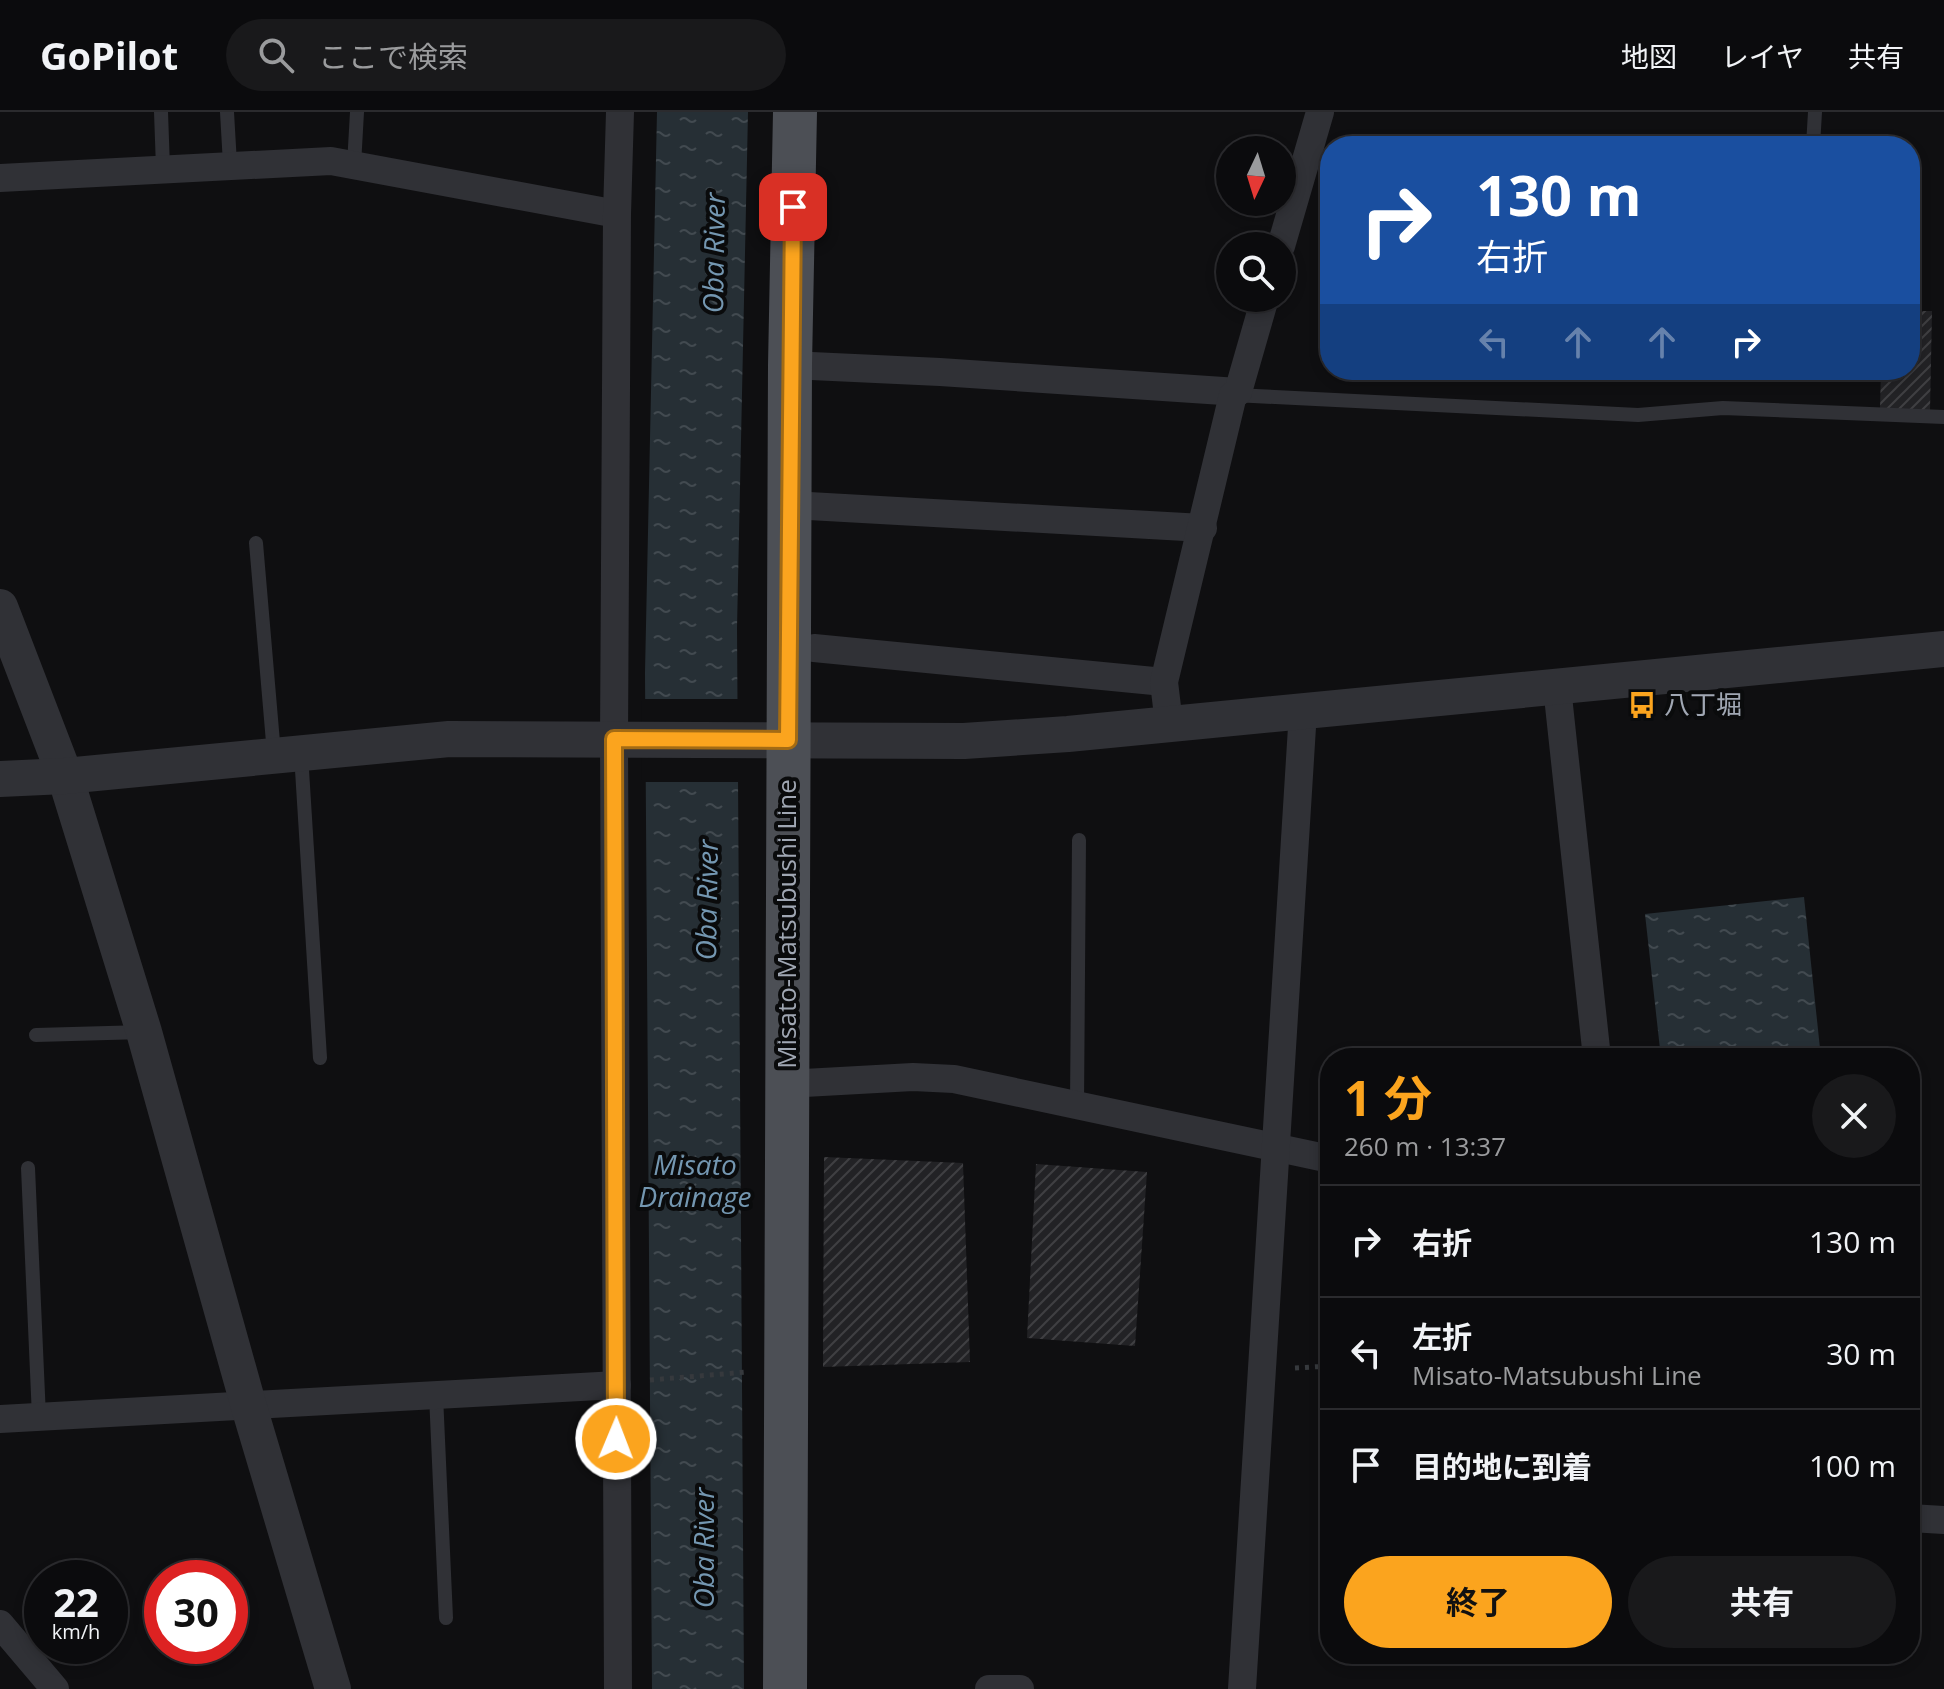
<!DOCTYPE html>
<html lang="ja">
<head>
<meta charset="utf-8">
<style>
  body { margin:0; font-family:"Open Sans","Noto Sans JP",sans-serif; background:#19191b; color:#f1f3f6; height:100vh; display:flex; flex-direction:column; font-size:30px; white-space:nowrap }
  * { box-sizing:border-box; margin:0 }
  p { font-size:26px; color:#9a9b9d }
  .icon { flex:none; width:44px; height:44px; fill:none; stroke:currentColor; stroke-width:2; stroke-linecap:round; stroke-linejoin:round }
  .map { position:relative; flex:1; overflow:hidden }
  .drawer { position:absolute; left:1320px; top:936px; width:600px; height:616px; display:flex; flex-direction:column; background:#0b0b0d; border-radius:32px; box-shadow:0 4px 12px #0003,0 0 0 2px #2b2b2e }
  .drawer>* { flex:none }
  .hud { position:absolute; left:1320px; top:24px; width:600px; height:244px; border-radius:32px; box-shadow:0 4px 12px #0003,0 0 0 2px #2b2b2e; background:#1a4fa0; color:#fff; overflow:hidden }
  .needle { width:52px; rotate:184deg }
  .buttons { position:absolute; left:1216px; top:24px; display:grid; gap:16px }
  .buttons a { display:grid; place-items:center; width:80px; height:80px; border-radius:50%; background:#0b0b0d; box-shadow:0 4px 12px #0003,0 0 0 2px #2b2b2e; font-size:40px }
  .speed { position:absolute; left:24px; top:1448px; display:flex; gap:16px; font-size:40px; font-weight:700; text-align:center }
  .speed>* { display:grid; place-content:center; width:104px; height:104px; border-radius:50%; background:#0b0b0d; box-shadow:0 4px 12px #0003,0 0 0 2px #2b2b2e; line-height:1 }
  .speed small { font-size:20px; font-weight:400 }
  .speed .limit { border:12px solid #d22; background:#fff; color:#111 }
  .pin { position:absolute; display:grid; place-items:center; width:68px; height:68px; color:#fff; margin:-34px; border-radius:16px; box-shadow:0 4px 12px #0006 }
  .me { position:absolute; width:88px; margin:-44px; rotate:1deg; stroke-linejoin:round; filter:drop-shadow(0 0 6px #0008) }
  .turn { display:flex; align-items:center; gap:28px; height:168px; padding:0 24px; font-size:36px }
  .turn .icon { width:104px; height:104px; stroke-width:2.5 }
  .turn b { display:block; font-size:56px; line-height:68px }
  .lanes { display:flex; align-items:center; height:76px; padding:0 24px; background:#0003; justify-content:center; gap:40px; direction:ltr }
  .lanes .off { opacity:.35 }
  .round { display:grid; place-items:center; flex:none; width:84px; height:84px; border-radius:42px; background:#19191b }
  .summary { display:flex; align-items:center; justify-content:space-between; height:136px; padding:0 24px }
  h1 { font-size:48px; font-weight:700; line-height:60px; color:#fba41e }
  .action { display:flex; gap:16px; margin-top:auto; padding:16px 24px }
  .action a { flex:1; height:92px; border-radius:48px; background:#fba41e; color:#111; font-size:32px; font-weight:700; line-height:92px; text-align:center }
  .action a+a { background:#19191b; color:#f1f3f6 }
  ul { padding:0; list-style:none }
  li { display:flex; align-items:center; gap:24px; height:112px; padding:0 24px; border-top:2px solid #2b2b2e }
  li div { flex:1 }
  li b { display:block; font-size:30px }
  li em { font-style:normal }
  header { display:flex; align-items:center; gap:48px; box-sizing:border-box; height:112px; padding:0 40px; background:#0b0b0d; border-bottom:2px solid #2b2b2e }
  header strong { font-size:38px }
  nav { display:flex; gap:44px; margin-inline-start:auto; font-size:28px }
  .search { width:560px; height:72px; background:#19191b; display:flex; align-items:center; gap:20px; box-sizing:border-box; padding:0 28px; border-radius:44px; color:#9a9b9d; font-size:30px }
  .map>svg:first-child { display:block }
  .water { fill:url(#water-ripples) }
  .pier { fill:#0f0f11 }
  .building { fill:url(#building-hatch) }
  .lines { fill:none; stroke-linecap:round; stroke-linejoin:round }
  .path { stroke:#36393d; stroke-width:5; stroke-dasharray:4 6; stroke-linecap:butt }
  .service { stroke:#303136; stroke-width:14 }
  .minor { stroke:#303136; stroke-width:28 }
  .tertiary { stroke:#303136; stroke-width:36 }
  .primary { stroke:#4c4f55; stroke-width:44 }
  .route-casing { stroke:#a36b14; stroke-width:20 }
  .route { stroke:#fba41e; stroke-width:14 }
  .labels { text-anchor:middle; stroke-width:8; stroke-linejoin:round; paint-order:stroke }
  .poi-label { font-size:26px; fill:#a0a7b3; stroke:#0a0b0c; text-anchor:start }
  .street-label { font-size:26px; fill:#a0a7b3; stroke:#0a0b0c }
  .water-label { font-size:28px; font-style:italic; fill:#7497b1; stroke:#0a0b0c }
</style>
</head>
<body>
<header>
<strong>GoPilot</strong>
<div class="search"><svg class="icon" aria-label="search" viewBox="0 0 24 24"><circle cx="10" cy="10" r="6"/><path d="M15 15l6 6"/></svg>ここで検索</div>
<nav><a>地図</a><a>レイヤ</a><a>共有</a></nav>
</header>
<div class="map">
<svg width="1944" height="1577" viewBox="0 0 1944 1577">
  <defs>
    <pattern id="water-ripples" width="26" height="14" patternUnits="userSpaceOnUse" patternTransform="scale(2)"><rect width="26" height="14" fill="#262f35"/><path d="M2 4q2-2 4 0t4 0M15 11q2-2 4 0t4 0" fill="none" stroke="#424a50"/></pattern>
    <pattern id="building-hatch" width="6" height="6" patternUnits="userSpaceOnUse" patternTransform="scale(2)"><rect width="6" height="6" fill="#222225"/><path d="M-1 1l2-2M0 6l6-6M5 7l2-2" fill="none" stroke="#3f3f42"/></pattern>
  </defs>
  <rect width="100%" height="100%" fill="#0f0f11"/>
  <g class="water">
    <path d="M657,0H748L737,516L744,1577H652L645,561Z"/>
    <path d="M1804,785L1821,946H1661L1645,802Z"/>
  </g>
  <path class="pier" d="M641,587H742V670H642Z"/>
  <g class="building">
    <path d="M1910,199H1932L1930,299L1880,297L1881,258H1910Z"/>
    <path d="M824,1045L963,1051L970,1250L823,1255Z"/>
    <path d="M1036,1052L1147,1060L1135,1234L1027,1226Z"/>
  </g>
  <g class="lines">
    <g class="path">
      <path d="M1295,1256L1330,1254"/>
      <path d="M650,1268L747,1260"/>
    </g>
    <g class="service">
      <path d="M161,0L163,56"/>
      <path d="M227,0L230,52"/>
      <path d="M1813,34L1815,0"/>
      <path d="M354,53L357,0"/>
      <path d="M1234,283L1638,303L1723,296L1944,305"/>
      <path d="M256,431L274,642"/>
      <path d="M301,642L320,946"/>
      <path d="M36,923L144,920"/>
      <path d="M1077,994L1079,728"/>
      <path d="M28,1056L39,1305"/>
      <path d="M436,1283L446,1506"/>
    </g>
    <g class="minor">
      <path d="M0,66L331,49L617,102"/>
      <path d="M1281,134L1320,0"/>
      <path d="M790,253L940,260L1238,280"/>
      <path d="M791,393L1203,416"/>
      <path d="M814,536L1164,570"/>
      <path d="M1557,575L1597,946"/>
      <path d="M1169,612L1164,570L1233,283L1238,280L1265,186"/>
      <path d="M786,972L913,965L954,967L1330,1047"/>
      <path d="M0,1307L617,1273"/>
      <path d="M1910,1406L1944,1408"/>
      <path d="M0,1512L55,1577"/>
      <path d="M618,1577L614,627L617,102L620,0"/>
      <path d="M989,1577H1020"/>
      <path d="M1242,1577L1303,599"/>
    </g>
    <g class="tertiary">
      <path d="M0,495L65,664L144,920L249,1295L333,1577"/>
      <path d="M0,667L65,664L449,627L964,629L1068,622L1944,537"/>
    </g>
    <path class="primary" d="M785,1577L790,253L795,0"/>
  </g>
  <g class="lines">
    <g class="route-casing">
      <path id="route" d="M616,1327L614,627L788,628L793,95"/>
    </g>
    <use href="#route" class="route"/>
  </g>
  <defs>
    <g id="bus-bare" transform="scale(2.16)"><path d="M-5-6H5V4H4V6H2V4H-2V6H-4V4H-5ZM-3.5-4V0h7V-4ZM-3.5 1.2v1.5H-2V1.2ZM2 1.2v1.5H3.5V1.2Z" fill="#fba41e" stroke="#0a0b0c" stroke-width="2.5" paint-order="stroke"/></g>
  </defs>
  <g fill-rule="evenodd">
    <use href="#bus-bare" x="1642" y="593"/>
  </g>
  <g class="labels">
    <g class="poi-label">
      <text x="1664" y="602">八丁堀</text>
    </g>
    <g class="street-label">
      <text transform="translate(787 812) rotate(-90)" y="9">Misato-Matsubushi Line</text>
    </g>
    <g class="water-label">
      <text transform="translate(714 141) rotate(-89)" y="10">Oba River</text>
      <text transform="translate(707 788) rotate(-89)" y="10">Oba River</text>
      <text x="695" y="1063">Misato<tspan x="695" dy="32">Drainage</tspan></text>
      <text transform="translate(704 1436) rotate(-90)" y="10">Oba River</text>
    </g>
  </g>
</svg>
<div class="buttons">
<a><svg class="needle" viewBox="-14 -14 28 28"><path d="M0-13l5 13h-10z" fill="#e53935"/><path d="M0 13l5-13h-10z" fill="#9a9b9d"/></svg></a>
<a><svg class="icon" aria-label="search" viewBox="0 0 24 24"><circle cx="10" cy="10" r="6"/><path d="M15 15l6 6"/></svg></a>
</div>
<div class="speed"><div>22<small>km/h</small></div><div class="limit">30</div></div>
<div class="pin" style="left:793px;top:95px;background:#d93025"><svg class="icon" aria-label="arrive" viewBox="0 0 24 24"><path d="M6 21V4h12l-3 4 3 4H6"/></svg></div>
<svg class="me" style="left:616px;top:1327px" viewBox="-20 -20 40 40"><circle r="17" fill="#fba41e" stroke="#fff" stroke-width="3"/><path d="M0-11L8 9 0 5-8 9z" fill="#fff"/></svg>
<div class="hud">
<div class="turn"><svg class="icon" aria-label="right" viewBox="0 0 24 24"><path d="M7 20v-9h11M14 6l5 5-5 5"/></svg><div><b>130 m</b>右折</div></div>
<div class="lanes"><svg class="icon off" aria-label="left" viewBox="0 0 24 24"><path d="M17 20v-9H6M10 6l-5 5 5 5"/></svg><svg class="icon off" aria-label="ahead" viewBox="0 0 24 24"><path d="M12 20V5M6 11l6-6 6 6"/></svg><svg class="icon off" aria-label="ahead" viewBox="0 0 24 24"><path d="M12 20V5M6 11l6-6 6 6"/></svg><svg class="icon" aria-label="right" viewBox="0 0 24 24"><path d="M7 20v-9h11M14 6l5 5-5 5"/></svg></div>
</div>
<section class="drawer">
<div class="summary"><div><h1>1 分</h1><p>260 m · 13:37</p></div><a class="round"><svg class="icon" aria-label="close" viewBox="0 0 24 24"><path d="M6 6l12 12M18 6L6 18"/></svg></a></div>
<ul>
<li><svg class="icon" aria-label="right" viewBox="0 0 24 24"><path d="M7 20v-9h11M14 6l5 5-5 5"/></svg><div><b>右折</b></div><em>130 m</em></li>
<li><svg class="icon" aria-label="left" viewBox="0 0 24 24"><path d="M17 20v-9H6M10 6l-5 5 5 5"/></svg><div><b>左折</b><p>Misato-Matsubushi Line</p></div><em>30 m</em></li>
<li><svg class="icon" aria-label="arrive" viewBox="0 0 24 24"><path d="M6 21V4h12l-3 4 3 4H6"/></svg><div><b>目的地に到着</b></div><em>100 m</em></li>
</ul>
<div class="action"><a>終了</a><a>共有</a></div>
</section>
</div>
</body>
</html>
